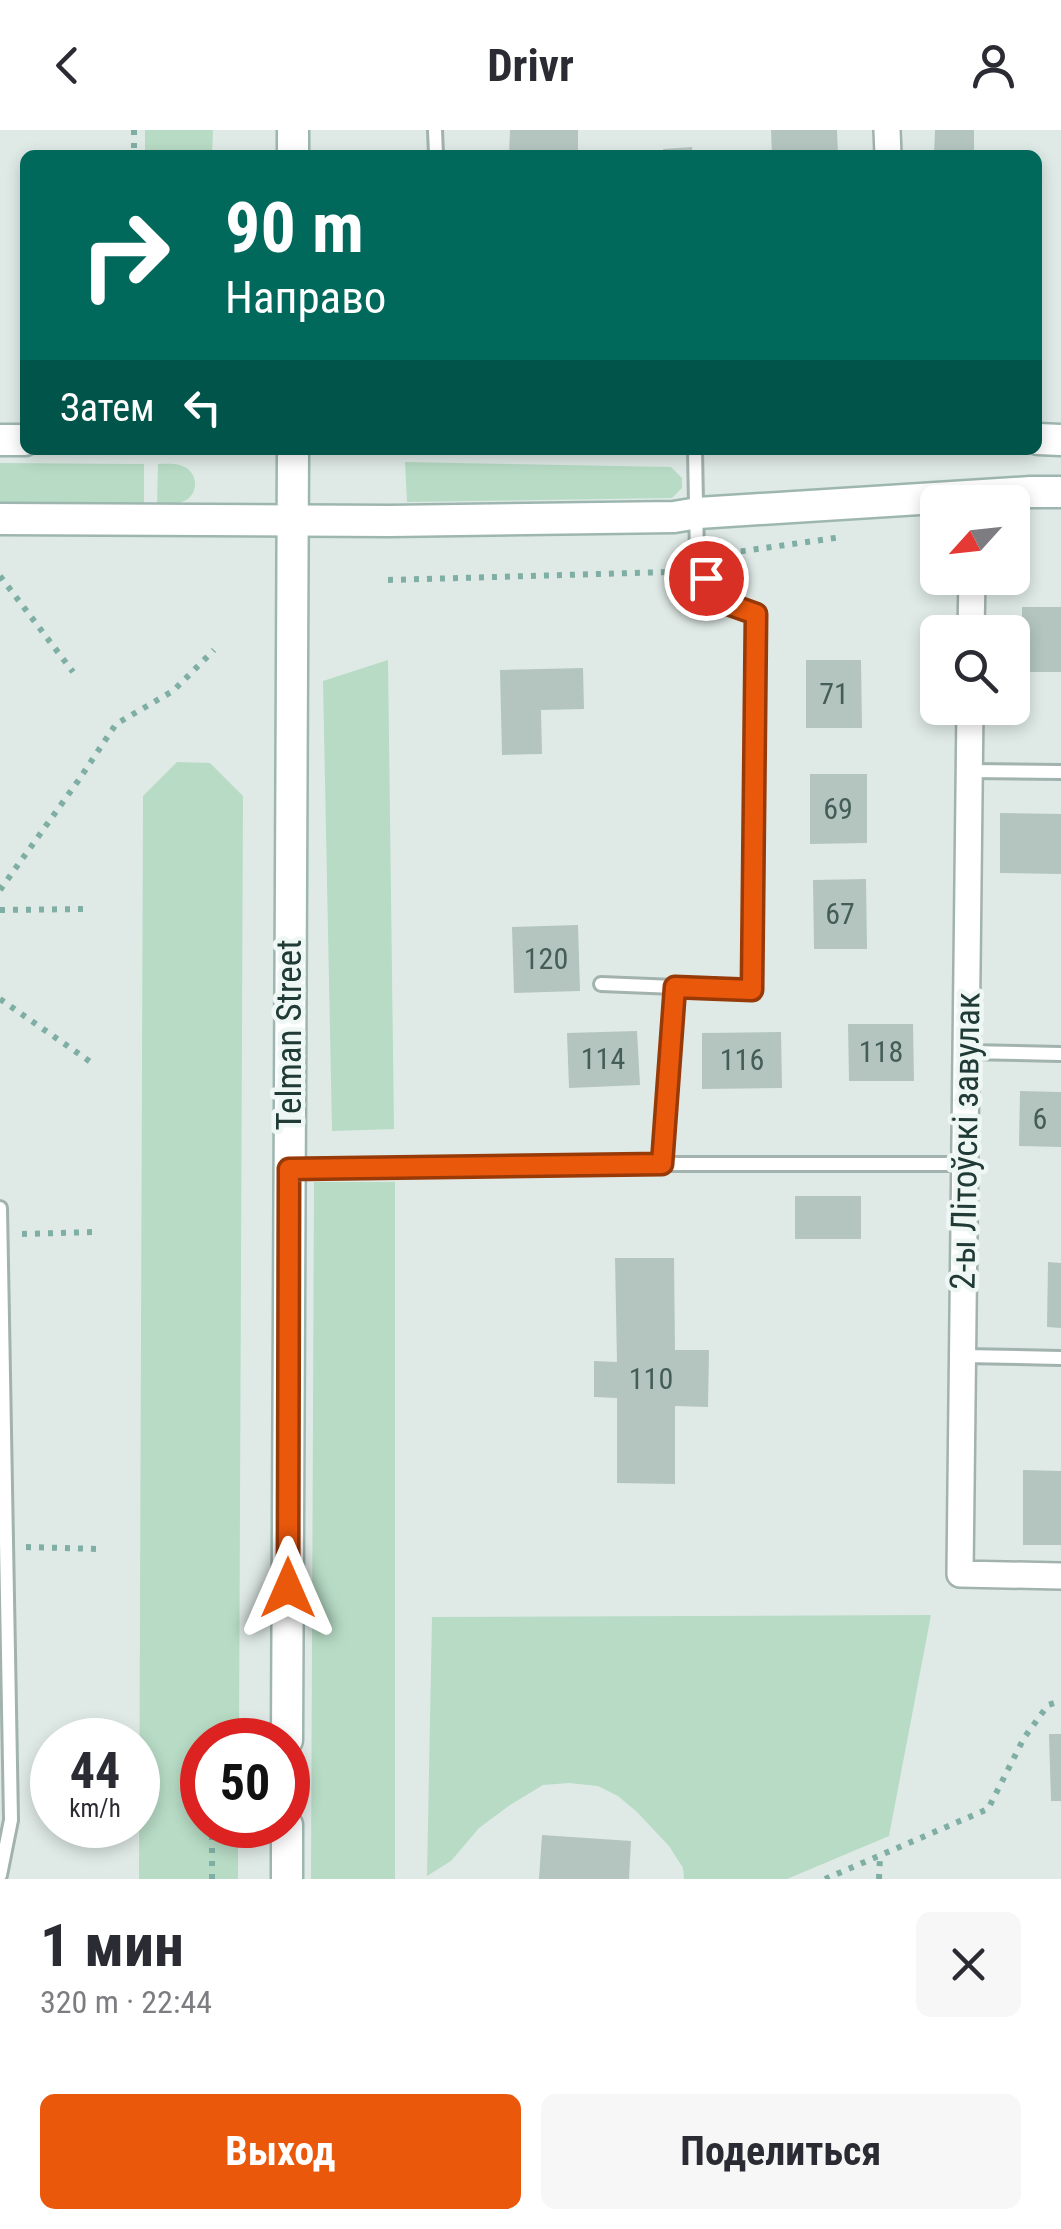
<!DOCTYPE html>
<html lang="ru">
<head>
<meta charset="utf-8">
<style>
  body { margin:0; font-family:"Roboto Condensed",sans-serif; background:#f7f7f7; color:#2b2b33; height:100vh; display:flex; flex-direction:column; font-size:38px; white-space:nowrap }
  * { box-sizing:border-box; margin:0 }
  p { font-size:32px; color:#7c7c81 }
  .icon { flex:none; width:55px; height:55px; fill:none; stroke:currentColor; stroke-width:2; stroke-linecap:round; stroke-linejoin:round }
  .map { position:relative; height:1749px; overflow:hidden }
  .panel { display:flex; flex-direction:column; background:#fff; flex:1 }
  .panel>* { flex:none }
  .banner { position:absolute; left:20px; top:20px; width:1022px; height:305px; border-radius:15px; box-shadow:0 5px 15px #0003; background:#00695c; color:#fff; overflow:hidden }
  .needle { width:65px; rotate:243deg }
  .controls { position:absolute; left:920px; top:355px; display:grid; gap:20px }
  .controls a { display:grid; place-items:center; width:110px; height:110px; border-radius:15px; background:#fff; box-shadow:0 5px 15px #0003; font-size:50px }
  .speed { position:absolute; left:30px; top:1588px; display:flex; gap:20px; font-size:50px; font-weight:700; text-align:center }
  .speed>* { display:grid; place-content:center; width:130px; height:130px; border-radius:50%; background:#fff; box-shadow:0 5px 15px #0003; line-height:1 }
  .speed small { font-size:25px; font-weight:400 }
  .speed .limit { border:15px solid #d22; background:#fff; color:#111 }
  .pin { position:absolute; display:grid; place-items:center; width:85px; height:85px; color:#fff; margin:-42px; border:5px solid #fff; border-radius:50%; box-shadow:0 2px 10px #0007 }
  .me { position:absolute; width:110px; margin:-55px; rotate:0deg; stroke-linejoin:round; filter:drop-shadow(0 0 8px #0008) }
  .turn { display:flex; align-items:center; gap:35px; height:210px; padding:0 40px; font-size:45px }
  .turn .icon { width:130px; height:130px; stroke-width:2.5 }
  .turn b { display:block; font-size:70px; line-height:85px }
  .then { display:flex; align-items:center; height:95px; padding:0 40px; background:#0003; gap:20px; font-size:38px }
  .round { display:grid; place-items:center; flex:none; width:105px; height:105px; border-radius:15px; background:#f7f7f7 }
  .headline { display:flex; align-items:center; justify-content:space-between; height:170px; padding:0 40px }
  h1 { font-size:60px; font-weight:700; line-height:75px }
  .button { display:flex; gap:20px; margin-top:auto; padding:20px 40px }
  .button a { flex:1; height:115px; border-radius:15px; background:#ea580c; color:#fff; font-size:40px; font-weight:700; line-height:115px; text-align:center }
  .button a+a { background:#f7f7f7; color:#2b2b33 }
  header { display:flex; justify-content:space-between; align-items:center; height:130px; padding:0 40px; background:#fff; font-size:45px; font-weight:700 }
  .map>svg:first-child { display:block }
  .green { fill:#b7dbc5 }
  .building { fill:#b4c5bf }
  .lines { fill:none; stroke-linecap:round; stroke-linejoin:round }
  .lane-casing { stroke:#a2b2ae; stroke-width:18 }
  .street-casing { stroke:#a2b2ae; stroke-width:30 }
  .secondary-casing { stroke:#9eb6b0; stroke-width:35 }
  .path { stroke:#7faea4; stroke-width:6; stroke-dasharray:5 8; stroke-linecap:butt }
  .lane { stroke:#fff; stroke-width:12 }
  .street { stroke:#fff; stroke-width:25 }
  .secondary { stroke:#fff; stroke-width:30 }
  .route-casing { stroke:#983908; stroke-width:25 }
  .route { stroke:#ea580c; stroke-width:18 }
  .labels { text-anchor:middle; stroke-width:9; stroke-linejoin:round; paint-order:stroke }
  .number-label { font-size:30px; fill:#455d58 }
  .street-label { font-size:35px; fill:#203a36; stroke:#eff7f4 }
</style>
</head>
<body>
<header><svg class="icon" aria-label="back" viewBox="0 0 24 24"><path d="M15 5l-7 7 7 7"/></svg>Drivr<svg class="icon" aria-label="person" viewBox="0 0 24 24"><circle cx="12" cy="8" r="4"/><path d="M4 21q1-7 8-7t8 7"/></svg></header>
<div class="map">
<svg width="1061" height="1749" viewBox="0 0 1061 1749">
  <rect width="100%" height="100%" fill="#dfeae6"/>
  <g class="green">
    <path d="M145,0H213L212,25H145Z"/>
    <path d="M405,332L671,337L682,348V358L672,368L407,372Z"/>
    <path d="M0,333L144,334V374L0,372Z"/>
    <path d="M158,334C166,334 175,333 182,336C200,342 199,367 182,372C174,375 165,374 157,374Z"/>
    <path d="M388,530L394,999L332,1001L323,551Z"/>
    <path d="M177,632L210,633L243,666L239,1610H202V1695H238V1749H139L143,666Z"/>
    <path d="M314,1052H395V1749H311Z"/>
    <path d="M931,1485L889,1706L787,1749H684L683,1738L669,1716L637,1682L618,1666L598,1656L569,1653L543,1655L510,1675L479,1698L451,1731L427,1746L432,1487Z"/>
  </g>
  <g class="building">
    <path d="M510,0H578V25H509Z"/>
    <path d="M771,0H837L838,25H772Z"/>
    <path d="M935,0H974V25H934Z"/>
    <path d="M692,17L693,25H664L663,19Z"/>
    <rect x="1022" y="477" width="39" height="65"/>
    <path d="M806,530H861L862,598H806Z"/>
    <path d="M583,538L584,579L541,580L542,624L502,625L500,540Z"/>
    <path d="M810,644H867V713L810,714Z"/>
    <path d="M1000,683L1061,684V744L1000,743Z"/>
    <path d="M866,749L867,819H814L813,750Z"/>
    <path d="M578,795L580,861L514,863L512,797Z"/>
    <path d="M848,894H913L914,951H849Z"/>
    <path d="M637,901L640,955L569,958L567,903Z"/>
    <path d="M781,902L782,958L702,959V903Z"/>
    <path d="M1020,961L1061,962V1017L1019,1016Z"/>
    <rect x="795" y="1066" width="66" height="43"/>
    <path d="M615,1128H674L675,1220H709L708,1277L675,1276V1354L617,1353V1268L594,1267V1231L617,1232Z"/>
    <path d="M1048,1132L1061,1133V1198L1047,1197Z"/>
    <path d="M1023,1340L1061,1341V1415H1023Z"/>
    <path d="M1049,1604H1061V1671H1051Z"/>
    <path d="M542,1705L631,1711L629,1749H539Z"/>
  </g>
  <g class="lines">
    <g class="lane-casing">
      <g id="lane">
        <path d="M435,0L436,25"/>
        <path d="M695,320L697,427L714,469L756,484L752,860L675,857L662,1034H965"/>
        <path d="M969,641L1061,642"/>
        <path d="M601,854L675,857"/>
        <path d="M967,922L1061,924"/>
        <path d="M289,1039L662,1034"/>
        <path d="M0,1078L11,1690L0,1745"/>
        <path d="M963,1226L1061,1228"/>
      </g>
    </g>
    <g class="street-casing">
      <g id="street">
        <path d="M887,0L888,25"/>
        <path d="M971,502L972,448"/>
        <path d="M970,578L960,1444L1061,1446"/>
      </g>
    </g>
    <g class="secondary-casing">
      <g id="secondary">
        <path d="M293,25V0"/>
        <path d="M1038,309L1061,310"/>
        <path d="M0,310H25"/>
        <path d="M0,389L390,391L674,387L698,383L1031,362H1061"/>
        <path d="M287,1610L293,320"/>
        <path d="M287,1749V1695"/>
      </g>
    </g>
    <g class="path">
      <path d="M134,0V25"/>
      <path d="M715,425L842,407"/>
      <path d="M0,446L73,542"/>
      <path d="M388,450L669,442L680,436"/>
      <path d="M0,760L78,651L116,594L173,561L214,520"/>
      <path d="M0,780L84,779"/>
      <path d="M0,869L92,933"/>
      <path d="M22,1104L96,1102"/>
      <path d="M26,1417L99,1419"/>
      <path d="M212,1749V1695"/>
      <path d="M825,1749L988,1679L1024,1608L1048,1575L1061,1571"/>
      <path d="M879,1749L880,1726"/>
    </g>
    <use href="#lane" class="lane"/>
    <use href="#street" class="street"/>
    <use href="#secondary" class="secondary"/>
  </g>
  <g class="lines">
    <g class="route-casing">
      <path id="route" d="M288,1458L289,1039L662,1034L675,857L752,860L756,484L714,469L706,448"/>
    </g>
    <use href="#route" class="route"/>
  </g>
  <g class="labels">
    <g class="number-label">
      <text x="834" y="574">71</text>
      <text x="838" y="689">69</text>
      <text x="840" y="794">67</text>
      <text x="546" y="839">120</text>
      <text x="881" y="932">118</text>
      <text x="603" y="939">114</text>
      <text x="742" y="940">116</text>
      <text x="1040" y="999">6</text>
      <text x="651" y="1259">110</text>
    </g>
    <g class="street-label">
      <text transform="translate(289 905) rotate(-90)" y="12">Telman Street</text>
      <text transform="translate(965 1011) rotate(-89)" y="12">2-ы Літоўскі завулак</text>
    </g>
  </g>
</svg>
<div class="controls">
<a><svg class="needle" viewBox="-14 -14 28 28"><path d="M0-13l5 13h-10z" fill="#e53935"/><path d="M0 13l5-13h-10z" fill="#7c7c81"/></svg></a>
<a><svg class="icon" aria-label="search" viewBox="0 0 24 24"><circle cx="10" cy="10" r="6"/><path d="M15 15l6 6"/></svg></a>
</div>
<div class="speed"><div>44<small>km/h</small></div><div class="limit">50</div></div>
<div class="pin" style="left:706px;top:448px;background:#d93025"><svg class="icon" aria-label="arrive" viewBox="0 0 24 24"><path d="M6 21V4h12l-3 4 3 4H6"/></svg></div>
<svg class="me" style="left:288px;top:1458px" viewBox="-20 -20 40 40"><path d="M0-17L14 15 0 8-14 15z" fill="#ea580c" stroke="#fff" stroke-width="4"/></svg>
<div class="banner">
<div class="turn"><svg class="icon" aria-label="right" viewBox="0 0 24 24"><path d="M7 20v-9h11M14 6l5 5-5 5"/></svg><div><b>90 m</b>Направо</div></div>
<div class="then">Затем<svg class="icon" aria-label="left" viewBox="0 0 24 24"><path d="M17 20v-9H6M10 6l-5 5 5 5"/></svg></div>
</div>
</div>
<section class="panel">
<div class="headline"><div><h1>1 мин</h1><p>320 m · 22:44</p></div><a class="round"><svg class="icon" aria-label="close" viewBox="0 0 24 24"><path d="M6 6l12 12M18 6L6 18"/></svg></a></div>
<div class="button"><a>Выход</a><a>Поделиться</a></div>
</section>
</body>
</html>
